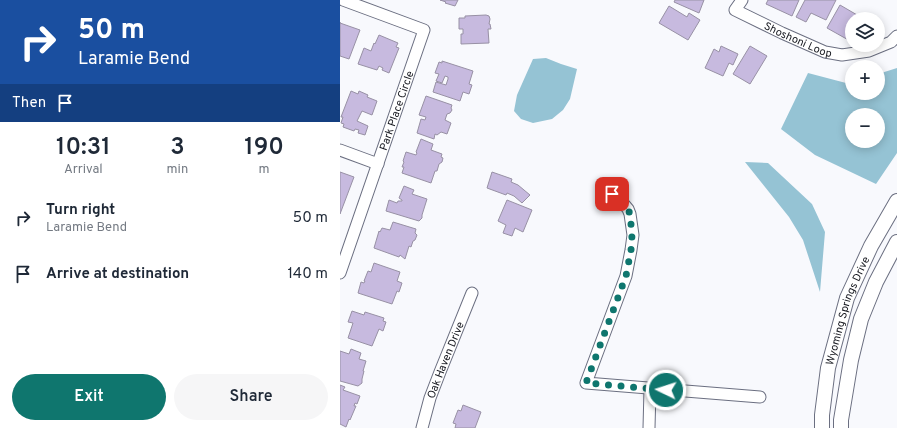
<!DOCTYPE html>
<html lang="en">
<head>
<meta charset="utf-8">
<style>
  body { margin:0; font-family:Overpass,sans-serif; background:#f6f6f7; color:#1f2937; height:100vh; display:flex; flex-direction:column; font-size:15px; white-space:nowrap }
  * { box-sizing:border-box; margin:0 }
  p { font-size:13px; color:#747a83 }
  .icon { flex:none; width:22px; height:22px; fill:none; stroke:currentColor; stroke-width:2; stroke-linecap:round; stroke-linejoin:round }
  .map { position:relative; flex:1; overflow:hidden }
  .details { display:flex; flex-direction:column; background:#fff; width:340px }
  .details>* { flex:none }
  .banner { background:#1a4fa0; color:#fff; overflow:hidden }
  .fabs { position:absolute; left:505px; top:12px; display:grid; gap:8px }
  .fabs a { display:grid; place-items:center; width:40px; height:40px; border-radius:50%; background:#fff; box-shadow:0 2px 10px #0003; font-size:20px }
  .pin { position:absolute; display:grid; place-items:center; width:34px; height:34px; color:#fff; margin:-17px; border-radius:8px; box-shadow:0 2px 6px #0006 }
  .me { position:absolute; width:44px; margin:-22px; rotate:274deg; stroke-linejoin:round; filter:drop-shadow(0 0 3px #0008) }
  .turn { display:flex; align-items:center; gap:14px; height:84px; padding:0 12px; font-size:18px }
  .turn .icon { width:52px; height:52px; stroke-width:2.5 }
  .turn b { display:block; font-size:28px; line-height:34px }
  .then { display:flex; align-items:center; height:38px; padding:0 12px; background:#0003; gap:8px; font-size:15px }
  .eta { display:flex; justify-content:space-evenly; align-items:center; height:68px; text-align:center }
  .eta b { font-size:24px; font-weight:600; line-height:28px }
  .primary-button { display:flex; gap:8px; margin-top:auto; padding:8px 12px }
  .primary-button a { flex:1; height:46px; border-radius:24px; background:#0f766e; color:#fff; font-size:16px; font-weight:600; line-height:46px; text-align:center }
  .primary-button a+a { background:#f6f6f7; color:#1f2937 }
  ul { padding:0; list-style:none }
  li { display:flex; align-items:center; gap:12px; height:56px; padding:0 12px }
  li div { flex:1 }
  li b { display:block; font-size:15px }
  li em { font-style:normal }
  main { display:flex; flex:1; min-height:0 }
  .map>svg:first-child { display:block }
  .water { fill:#95c3d4; fill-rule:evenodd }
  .building { fill:#c7badf; stroke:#9891a5 }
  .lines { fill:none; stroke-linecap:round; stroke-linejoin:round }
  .minor-casing { stroke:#6b6f81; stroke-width:13 }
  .tertiary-casing { stroke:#6b6f81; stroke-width:16 }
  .minor { stroke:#fff; stroke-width:11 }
  .tertiary { stroke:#fff; stroke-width:14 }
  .route { stroke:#0f766e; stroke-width:7; stroke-dasharray:0 12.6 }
  .labels { text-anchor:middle; stroke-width:3; stroke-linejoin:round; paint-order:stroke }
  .street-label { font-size:11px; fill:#181a21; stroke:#fff }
</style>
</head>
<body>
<main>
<section class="details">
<div class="banner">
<div class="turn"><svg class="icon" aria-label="right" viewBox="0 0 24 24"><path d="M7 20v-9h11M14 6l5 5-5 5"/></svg><div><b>50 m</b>Laramie Bend</div></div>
<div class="then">Then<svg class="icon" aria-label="arrive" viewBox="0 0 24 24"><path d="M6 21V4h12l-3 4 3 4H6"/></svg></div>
</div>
<div class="eta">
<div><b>10:31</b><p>Arrival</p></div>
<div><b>3</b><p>min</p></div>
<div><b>190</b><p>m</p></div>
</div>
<ul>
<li><svg class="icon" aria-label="right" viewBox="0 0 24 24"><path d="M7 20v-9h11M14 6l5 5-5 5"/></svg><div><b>Turn right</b><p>Laramie Bend</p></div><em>50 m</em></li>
<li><svg class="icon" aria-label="arrive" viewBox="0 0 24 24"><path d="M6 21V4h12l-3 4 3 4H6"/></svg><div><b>Arrive at destination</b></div><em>140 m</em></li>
</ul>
<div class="primary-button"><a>Exit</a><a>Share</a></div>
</section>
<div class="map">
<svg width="557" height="428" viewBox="0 0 557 428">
  <rect width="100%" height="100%" fill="#f8f9fd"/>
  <g class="water">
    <path d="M206,58L221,64L237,69L230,99L223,110L212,119L193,123L181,119L174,111L177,95L193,59Z"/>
    <path d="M557,68V153L536,184L475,155L441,129L468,73L506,83L512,81V93H538V74ZM512,115H538V141H512Z"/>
    <path d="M405,162L428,163L472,204L485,232L480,292L463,240L449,217Z"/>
  </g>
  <g class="building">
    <path d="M100,0H118L115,6L105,3L106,2Z"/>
    <path d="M335,0H364L359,13L334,2Z"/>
    <path d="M428,0H459L452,16L426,4Z"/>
    <path d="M465,0H496L486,20L471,13L466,22L456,17Z"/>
    <path d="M500,5L524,19H512V42L487,28Z"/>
    <path d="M329,6L347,17L349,13L360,20L348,40L319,23Z"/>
    <path d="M146,15L149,16L150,19L149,24H150L151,29H148L149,43L121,44V34H123V29H119V18H125V16Z"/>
    <path d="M0,22V23L20,30L9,59L0,56Z"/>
    <path d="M39,35L58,43L56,47L59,48L49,73L42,70L43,68L39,66L37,70L18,64L24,48L31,51L34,43L35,44Z"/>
    <path d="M381,46L398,54L393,65L389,63L383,76L365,68L374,49L379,52Z"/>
    <path d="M410,46L427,56L410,84L393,74Z"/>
    <path d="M102,61L133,71L129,84L132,85L129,94L123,92L120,101L93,92L96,82L106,85L108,79V77L105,76L102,83L96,81L99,74L95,73L99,62L102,63Z"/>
    <path d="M11,91L18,94L19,91L28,95L27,97L37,101L32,115L22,111L17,121L28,126L25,135L18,133L19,130L15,129L14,131L3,127L4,124L1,123L3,117H1Z"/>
    <path d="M86,96L112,105L111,108L112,110L110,113L107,114L105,120L111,123L107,134L101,132L97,135L95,134L94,139L77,133L81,119L85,120L86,117L79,115Z"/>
    <path d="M81,139L93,144L91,150L102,154L101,157L103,158L102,162L99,164L97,171H95L91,183L62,173L64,167H62L64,162L63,161L66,152L76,155L77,153L76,152Z"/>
    <path d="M0,172L14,177L0,214Z"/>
    <path d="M152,172L172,179L171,182L178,185L190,195L182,203L174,196L167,193L166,195L147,188Z"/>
    <path d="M64,186L74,190L72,194L87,199L82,215V218L79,221L46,211L49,200L57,203L58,201H62V200L59,198Z"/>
    <path d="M167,200L192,210L183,232L175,228L172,236L163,233L166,225L158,221Z"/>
    <path d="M53,222L76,229L75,233L77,235L75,240L73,241L71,247L69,246L65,259L60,255L59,257L34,248L39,231L40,232L42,228L50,230Z"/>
    <path d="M34,263L60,272L57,281L62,283L59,292L57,291L52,304L18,293L21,282L24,283L25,281H24L28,271L31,272Z"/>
    <path d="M12,311L24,315L25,312L44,318L43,321L46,322L43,331L39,329L32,346L8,338L13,323L8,322Z"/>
    <path d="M11,349L21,353L19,359L26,361L23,371H24L22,379V383L18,386L0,381V351L9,354Z"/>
    <path d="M0,385L5,387L3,390L20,396L17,404L15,403L14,406H16L10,420L9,419L6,427L0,424Z"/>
    <path d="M123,405L141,412L135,428H115L116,424L113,423L118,410L121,411Z"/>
  </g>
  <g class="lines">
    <g class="minor-casing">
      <g id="minor">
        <path id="s1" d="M402,0L395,10L442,33L485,52L502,55L529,51L551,42L557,36"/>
        <path d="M0,150L38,164"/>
        <path d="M272,193L282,202L288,209L290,214L293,235L291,250L286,276L246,383L420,397"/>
        <path id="s2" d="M0,273L84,30L3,0"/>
        <path id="s3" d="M82,428L90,398L100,372L132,293"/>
        <path d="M309,428L310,389"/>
      </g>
    </g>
    <g class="tertiary-casing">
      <g id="tertiary">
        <path id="s4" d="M482,428V415L488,368L507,298L531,246L557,201"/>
        <path d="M501,428V420L511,360L521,319L536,282L557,242"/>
      </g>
    </g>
    <use href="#minor" class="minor"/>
    <use href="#tertiary" class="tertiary"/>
  </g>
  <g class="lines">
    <path class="route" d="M272,194L282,202L288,209L290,214L292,235L291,250L286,276L246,383L326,390"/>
  </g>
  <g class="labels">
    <g class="street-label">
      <text dy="4" stroke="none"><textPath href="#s1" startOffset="82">Shoshoni Loop</textPath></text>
      <text dy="4" stroke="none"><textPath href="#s2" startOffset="172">Park Place Circle</textPath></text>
      <text dy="4" stroke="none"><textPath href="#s4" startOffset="121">Wyoming Springs Drive</textPath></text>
      <text dy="4" stroke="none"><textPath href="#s3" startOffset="72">Oak Haven Drive</textPath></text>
    </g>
  </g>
</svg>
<div class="fabs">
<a><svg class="icon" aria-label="layers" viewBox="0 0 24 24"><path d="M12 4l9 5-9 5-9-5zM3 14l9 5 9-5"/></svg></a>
<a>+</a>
<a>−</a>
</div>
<div class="pin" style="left:272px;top:194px;background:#d93025"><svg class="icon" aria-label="arrive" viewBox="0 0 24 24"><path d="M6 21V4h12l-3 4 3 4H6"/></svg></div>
<svg class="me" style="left:326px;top:390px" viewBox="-20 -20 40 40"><circle r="17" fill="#0f766e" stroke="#fff" stroke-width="3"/><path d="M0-11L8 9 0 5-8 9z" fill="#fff"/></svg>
</div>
</main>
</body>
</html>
